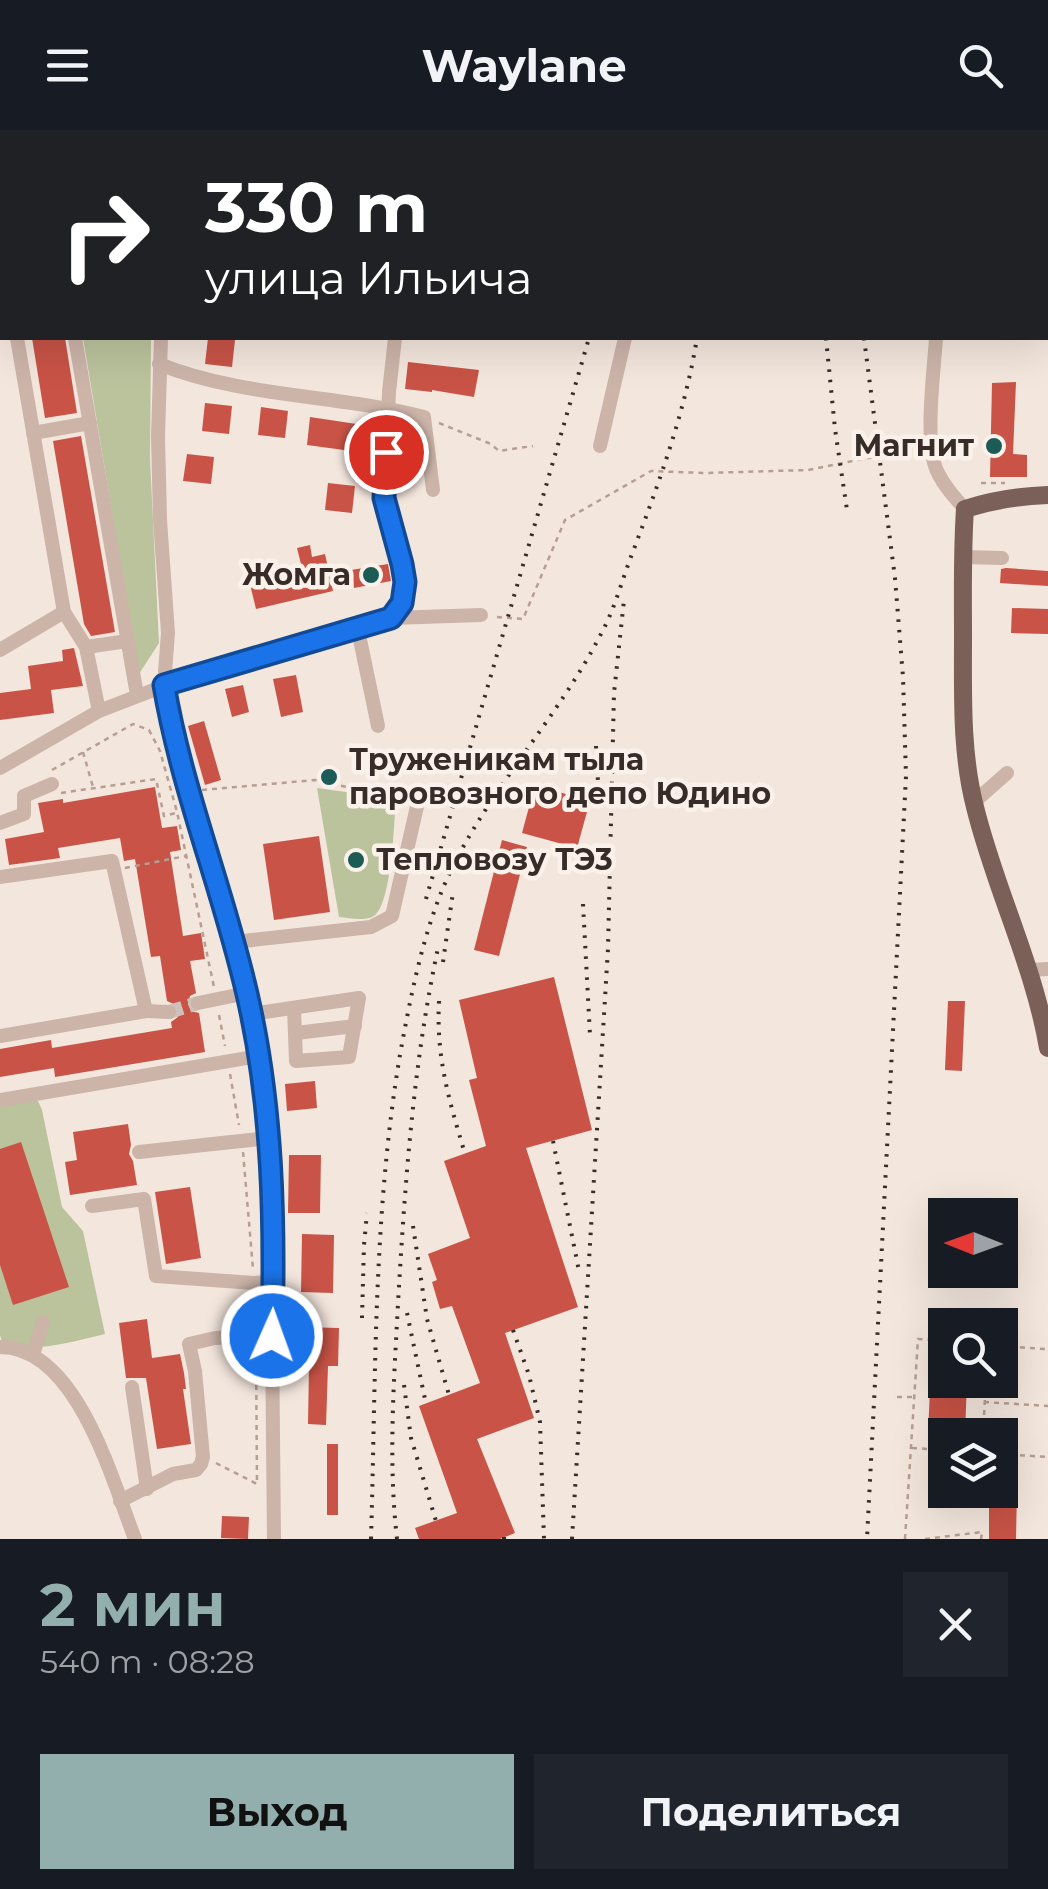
<!DOCTYPE html>
<html lang="ru">
<head>
<meta charset="utf-8">
<style>
  body { margin:0; font-family:Montserrat,sans-serif; background:#20242c; color:#f1f3f6; height:100vh; display:flex; flex-direction:column; font-size:38px; white-space:nowrap }
  * { box-sizing:border-box; margin:0 }
  p { font-size:32px; color:#9ea1a6 }
  .icon { flex:none; width:55px; height:55px; fill:none; stroke:currentColor; stroke-width:2; stroke-linecap:round; stroke-linejoin:round }
  .map { position:relative; height:1409px; overflow:hidden }
  .panel { display:flex; flex-direction:column; background:#171b24; flex:1 }
  .panel>* { flex:none }
  .banner { position:absolute; left:0px; top:0px; width:1050px; height:210px; box-shadow:0 10px 40px #0002; background:#202124; color:#fff; overflow:hidden }
  .needle { width:65px; rotate:271deg }
  .fabs { position:absolute; left:928px; top:1068px; display:grid; gap:20px }
  .fabs a { display:grid; place-items:center; width:90px; height:90px; border-radius:0px; background:#171b24; box-shadow:0 10px 40px #0002; font-size:50px }
  .pin { position:absolute; display:grid; place-items:center; width:85px; height:85px; color:#fff; margin:-42px; border:5px solid #fff; border-radius:50%; box-shadow:0 2px 10px #0007 }
  .me { position:absolute; width:110px; margin:-55px; rotate:2deg; stroke-linejoin:round; filter:drop-shadow(0 0 8px #0008) }
  .turn { display:flex; align-items:center; gap:35px; height:210px; padding:0 40px; font-size:45px }
  .turn .icon { width:130px; height:130px; stroke-width:2.5 }
  .turn b { display:block; font-size:70px; line-height:85px }
  .round { display:grid; place-items:center; flex:none; width:105px; height:105px; border-radius:0px; background:#20242c }
  .summary { display:flex; align-items:center; justify-content:space-between; height:170px; padding:0 40px }
  h1 { font-size:60px; font-weight:700; line-height:75px; color:#92afae }
  .action { display:flex; gap:20px; margin-top:auto; padding:20px 40px }
  .action a { flex:1; height:115px; border-radius:0px; background:#92afae; color:#111; font-size:40px; font-weight:700; line-height:115px; text-align:center }
  .action a+a { background:#20242c; color:#f1f3f6 }
  header { display:flex; justify-content:space-between; align-items:center; height:130px; padding:0 40px; background:#171b24; font-size:45px; font-weight:700 }
  .map>svg:first-child { display:block }
  .green { fill:#bbc39d }
  .building { fill:#c85346 }
  .lines { fill:none; stroke-linecap:round; stroke-linejoin:round }
  .minor-tunnel { stroke:#cec1b9; stroke-width:14; stroke-dasharray:14 7; stroke-linecap:butt }
  .path { stroke:#b79e93; stroke-width:2.5; stroke-dasharray:5 5; stroke-linecap:butt }
  .minor { stroke:#ccb4a9; stroke-width:14 }
  .major { stroke:#7b605a; stroke-width:18 }
  .rail { stroke:#382c29; stroke-width:4; stroke-dasharray:2.5 8; stroke-linecap:butt }
  .route-casing { stroke:#114b97; stroke-width:25 }
  .route { stroke:#1a73e8; stroke-width:18 }
  .poi-dot { fill:#1d5b56; stroke:#faf1ea; stroke-width:4 }
  .labels { text-anchor:middle; stroke-width:9; stroke-linejoin:round; paint-order:stroke }
  .poi-label { font-size:30px; font-weight:bold; fill:#382c29; stroke:#faf1ea; text-anchor:end }
</style>
</head>
<body>
<header><svg class="icon" aria-label="menu" viewBox="0 0 24 24"><path d="M4 6h16M4 12h16M4 18h16"/></svg>Waylane<svg class="icon" aria-label="search" viewBox="0 0 24 24"><circle cx="10" cy="10" r="6"/><path d="M15 15l6 6"/></svg></header>
<div class="map">
<svg width="1048" height="1409" viewBox="0 0 1048 1409">
  <rect width="100%" height="100%" fill="#f3e6dd"/>
  <g class="green">
    <path d="M83,208H151L150,329L159,513L139,544Z"/>
    <path d="M317,658L396,669C394,690 392,780 372,787C363,791 348,788 339,787Z"/>
    <path d="M29,971H38L42,980L62,1077L83,1101L105,1204C71,1212 39,1222 3,1216L0,1205V975Z"/>
  </g>
  <g class="building">
    <path d="M32,208H65L77,283L45,288Z"/>
    <path d="M208,208L235,210L232,237L205,234Z"/>
    <path d="M408,232L479,240L474,267L432,260V262L405,259Z"/>
    <path d="M1016,252L1013,324L1027,325V347H990L992,253Z"/>
    <path d="M205,273L232,276L229,304L202,301Z"/>
    <path d="M261,277L288,281L285,308L258,305Z"/>
    <path d="M310,287L370,296L366,323L307,315Z"/>
    <path d="M81,306L115,502L91,506L84,494L53,311Z"/>
    <path d="M187,324L214,327L211,354L183,351Z"/>
    <path d="M328,353L355,356L352,383L325,380Z"/>
    <path d="M310,415L312,427L325,424L333,461L256,479L248,446L301,434L297,418Z"/>
    <path d="M388,434L391,451L354,458L351,440Z"/>
    <path d="M1006,438L1048,441V456L1000,453L1001,439Z"/>
    <path d="M1012,478L1048,479V504L1011,503Z"/>
    <path d="M74,518L83,556L51,560L54,583L0,590V563L31,559L28,536L63,531L62,520Z"/>
    <path d="M296,545L303,582L281,587L273,549Z"/>
    <path d="M243,555L249,582L232,587L225,559Z"/>
    <path d="M204,591L221,650L205,655L188,596Z"/>
    <path d="M535,655L590,671L577,718L522,703Z"/>
    <path d="M155,657L162,698L177,696L181,720L170,722L183,806L201,803L205,829L190,831L196,863L190,866L188,874L191,881L199,883L205,922L55,947L54,938L0,947V919L51,910L52,918L172,898L171,892L178,887V876L167,871L160,826L151,827L135,729L124,731L120,708L58,718L60,728L9,735L5,709L44,702L38,673L63,669V673Z"/>
    <path d="M319,706L330,782L274,790L263,714Z"/>
    <path d="M502,710L527,717L499,826L474,820Z"/>
    <path d="M554,847L592,1000L526,1018L578,1177L505,1203L534,1288L477,1309L515,1403L500,1409H419L415,1398L457,1383L419,1276L480,1253L452,1176L440,1179L432,1152L437,1150L428,1124L470,1108L444,1031L486,1016L469,950L477,948L459,870Z"/>
    <path d="M948,871H965L962,941L945,940Z"/>
    <path d="M315,951L317,978L287,981L285,954Z"/>
    <path d="M128,994L131,1015L129,1024L133,1031L137,1055L70,1065L65,1032L77,1030L73,1002Z"/>
    <path d="M21,1012L69,1157L13,1175L0,1135V1019Z"/>
    <path d="M289,1025H321L320,1083H288Z"/>
    <path d="M190,1057L201,1128L166,1134L155,1062Z"/>
    <path d="M302,1104L334,1105L333,1163L301,1162Z"/>
    <path d="M147,1189L152,1228L180,1224L184,1243L186,1259H183L191,1314L157,1319L146,1248H126L119,1193Z"/>
    <path d="M299,1197L339,1198L338,1236H328L326,1295L308,1294L309,1235H298Z"/>
    <path d="M931,1234L945,1235V1250H967L965,1305H928Z"/>
    <rect x="327" y="1314" width="11" height="71"/>
    <path d="M989,1360H1017L1016,1409H989Z"/>
    <path d="M222,1386L249,1387L248,1409L221,1408Z"/>
  </g>
  <g class="lines">
    <path class="minor-tunnel" d="M169,882L198,873"/>
    <g class="path">
      <path d="M439,293L491,314L499,321L533,316"/>
      <path d="M981,353H1005"/>
      <path d="M497,487L523,489L565,390L651,341L705,343L808,340L918,318"/>
      <path d="M83,622L93,657"/>
      <path d="M52,640L133,594L149,600L160,621L177,682L214,857"/>
      <path d="M202,660L315,650L402,669"/>
      <path d="M61,663L156,649L164,686L176,683"/>
      <path d="M125,738L186,726"/>
      <path d="M219,885L225,916"/>
      <path d="M230,944L239,995"/>
      <path d="M243,1022L253,1139"/>
      <path d="M254,1167L255,1194"/>
      <path d="M1000,1216L1045,1219"/>
      <path d="M897,1267H913"/>
      <path d="M984,1272L1048,1276"/>
      <path d="M983,1305L986,1250"/>
      <path d="M912,1318L945,1320"/>
      <path d="M1000,1324L1048,1327"/>
      <path d="M216,1333L257,1354L256,1222"/>
      <path d="M905,1409L918,1209L945,1211"/>
      <path d="M925,1409L982,1402L981,1409"/>
    </g>
    <g class="minor">
      <path d="M40,0V2"/>
      <path d="M558,0L561,2"/>
      <path d="M95,2V0"/>
      <path d="M184,2V0"/>
      <path d="M417,2V0"/>
      <path d="M571,2V0"/>
      <path d="M687,2V0"/>
      <path d="M946,2V0"/>
      <path d="M0,105L2,120"/>
      <path d="M17,208L64,482L86,517L99,581"/>
      <path d="M75,208L137,565"/>
      <path d="M161,208L158,306L160,390L168,503L164,555L172,602L187,661L234,812L247,863L259,926L269,1008L274,1151L272,1205L274,1409"/>
      <path d="M936,208C934,241 924,313 937,341C944,356 955,368 965,379"/>
      <path d="M159,234C244,268 336,264 424,287L433,360"/>
      <path d="M33,303L90,293"/>
      <path d="M600,316L625,208"/>
      <path d="M963,427L1002,428"/>
      <path d="M391,488C396,482 402,476 404,468C413,439 388,397 384,367L389,262L395,208"/>
      <path d="M358,500L378,596"/>
      <path d="M86,517L128,511"/>
      <path d="M0,520L64,482"/>
      <path d="M0,638L99,581L190,546L391,488L481,485"/>
      <path d="M973,673L1007,643"/>
      <path d="M0,693L24,684V666L52,654"/>
      <path d="M0,747L112,731L146,881L0,906"/>
      <path d="M234,812L371,797L392,786L418,672"/>
      <path d="M1029,840L1048,839"/>
      <path d="M198,873L247,863"/>
      <path d="M146,881L169,882"/>
      <path d="M251,884L359,868L349,927L296,931L294,878"/>
      <path d="M296,903L355,896"/>
      <path d="M0,970L259,926"/>
      <path d="M139,1022L269,1008"/>
      <path d="M92,1076L144,1069L156,1146L254,1153L274,1151"/>
      <path d="M0,1217C77,1217 112,1350 135,1409"/>
      <path d="M33,1225L43,1192"/>
      <path d="M132,1257L147,1359"/>
      <path d="M120,1371L173,1344L196,1340L201,1334L203,1327L195,1241L189,1214L215,1208L272,1205"/>
    </g>
    <path class="major" d="M1048,365C1019,366 993,370 965,379C962,423 963,466 963,509C963,565 961,623 975,677C995,759 1034,835 1048,918"/>
    <g class="rail">
      <path d="M815,0L816,2"/>
      <path d="M837,0V2"/>
      <path d="M643,2L644,0"/>
      <path d="M714,2V0"/>
      <path d="M826,208L835,299L847,380"/>
      <path d="M864,208L895,448L903,547L906,646L867,1409"/>
      <path d="M596,616L599,670"/>
      <path d="M426,769L589,208"/>
      <path d="M583,774L590,905"/>
      <path d="M443,832L453,762"/>
      <path d="M439,871C436,928 449,970 465,1024"/>
      <path d="M553,1011L579,1141"/>
      <path d="M413,1096L427,1189L449,1265"/>
      <path d="M407,1183L426,1274"/>
      <path d="M362,1188L364,1115L367,1083"/>
      <path d="M513,1200L529,1245L540,1292L544,1409"/>
      <path d="M404,1255L411,1308L436,1391"/>
      <path d="M504,1407V1409"/>
      <path d="M371,1409C376,1246 373,1080 401,919C411,865 422,809 443,758C482,666 557,591 602,502C615,478 622,450 632,424C659,353 685,282 697,208"/>
      <path d="M397,1409C388,1330 394,1252 398,1173C405,1054 413,935 438,818"/>
      <path d="M572,1409L608,819L614,563L624,470"/>
    </g>
  </g>
  <g class="lines">
    <g class="route-casing">
      <path id="route" d="M272,1206C275,1092 273,976 247,864C223,759 182,661 164,555L391,488L402,473L405,452L402,434L384,368L386,322"/>
    </g>
    <use href="#route" class="route"/>
  </g>
  <g class="poi-dot">
    <circle cx="994" cy="316" r="10"/>
    <circle cx="371" cy="445" r="10"/>
    <circle cx="329" cy="647" r="10"/>
    <circle cx="356" cy="730" r="10"/>
  </g>
  <g class="labels">
    <g class="poi-label">
      <text x="974" y="326">Магнит</text>
      <text x="351" y="455">Жомга</text>
      <text x="349" y="640" text-anchor="start">Труженикам тыла<tspan x="349" dy="34">паровозного депо Юдино</tspan></text>
      <text x="376" y="740" text-anchor="start">Тепловозу ТЭ3</text>
    </g>
  </g>
</svg>
<div class="fabs">
<a><svg class="needle" viewBox="-14 -14 28 28"><path d="M0-13l5 13h-10z" fill="#e53935"/><path d="M0 13l5-13h-10z" fill="#9ea1a6"/></svg></a>
<a><svg class="icon" aria-label="search" viewBox="0 0 24 24"><circle cx="10" cy="10" r="6"/><path d="M15 15l6 6"/></svg></a>
<a><svg class="icon" aria-label="layers" viewBox="0 0 24 24"><path d="M12 4l9 5-9 5-9-5zM3 14l9 5 9-5"/></svg></a>
</div>
<div class="pin" style="left:386px;top:322px;background:#d93025"><svg class="icon" aria-label="arrive" viewBox="0 0 24 24"><path d="M6 21V4h12l-3 4 3 4H6"/></svg></div>
<svg class="me" style="left:272px;top:1206px" viewBox="-20 -20 40 40"><circle r="17" fill="#1a73e8" stroke="#fff" stroke-width="3"/><path d="M0-11L8 9 0 5-8 9z" fill="#fff"/></svg>
<div class="banner">
<div class="turn"><svg class="icon" aria-label="right" viewBox="0 0 24 24"><path d="M7 20v-9h11M14 6l5 5-5 5"/></svg><div><b>330 m</b>улица Ильича</div></div>
</div>
</div>
<section class="panel">
<div class="summary"><div><h1>2 мин</h1><p>540 m · 08:28</p></div><a class="round"><svg class="icon" aria-label="close" viewBox="0 0 24 24"><path d="M6 6l12 12M18 6L6 18"/></svg></a></div>
<div class="action"><a>Выход</a><a>Поделиться</a></div>
</section>
</body>
</html>
